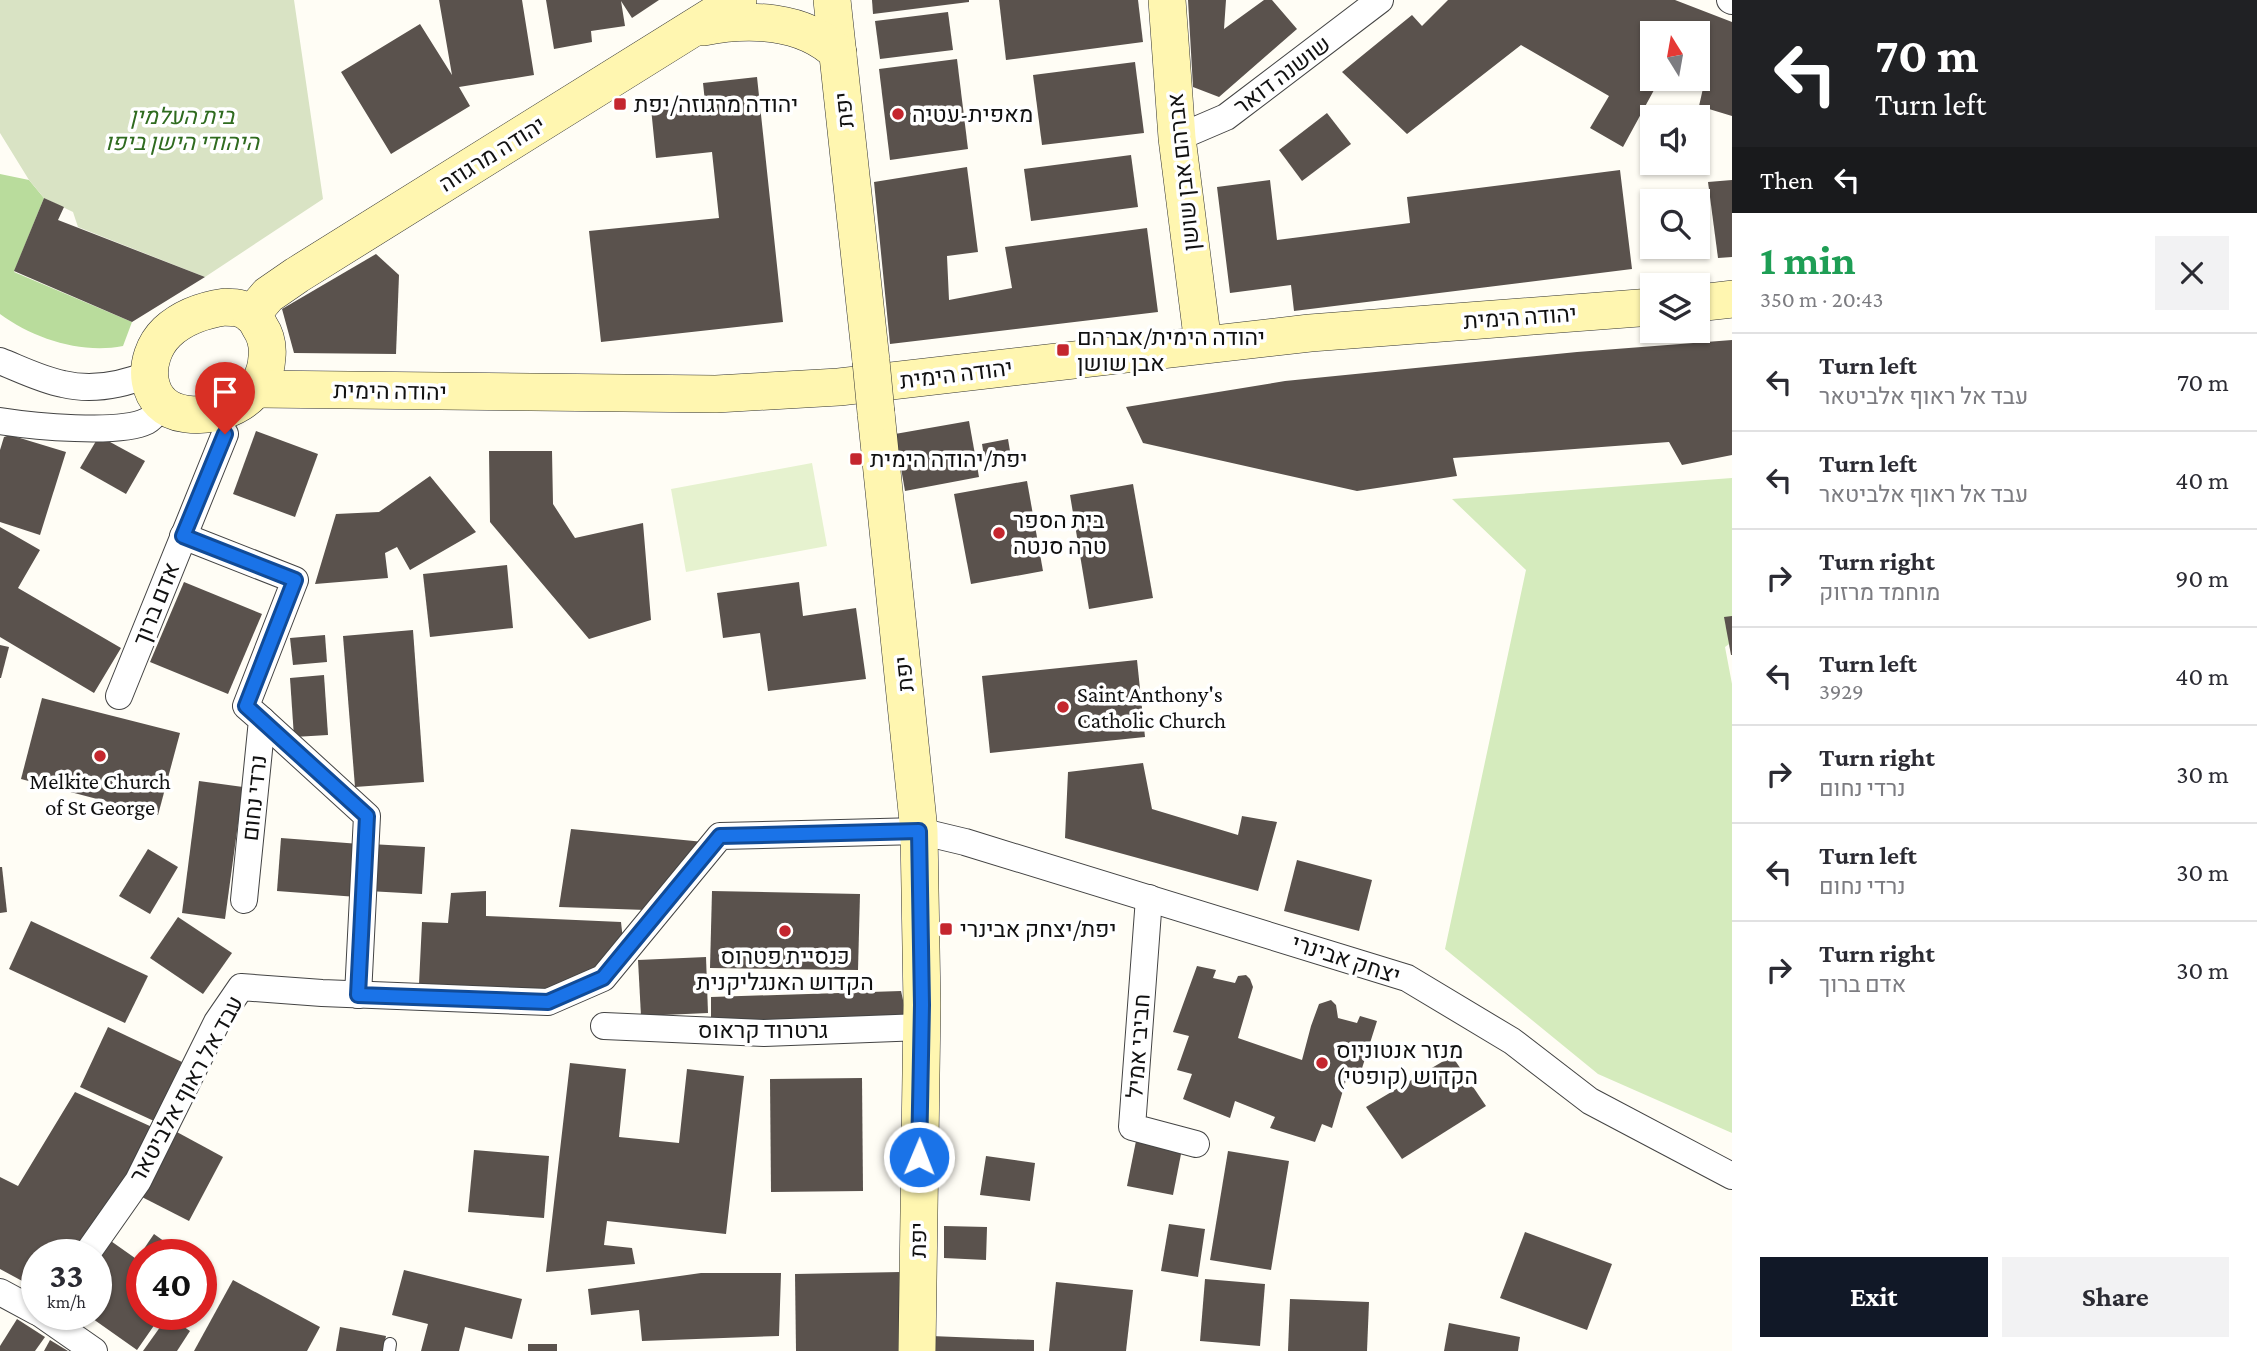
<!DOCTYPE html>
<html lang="en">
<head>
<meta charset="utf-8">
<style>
  body { margin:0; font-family:"Crimson Pro",Heebo,serif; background:#f2f2f3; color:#2b2b33; height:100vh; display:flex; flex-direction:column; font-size:26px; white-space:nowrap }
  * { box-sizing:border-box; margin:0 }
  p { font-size:23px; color:#7c7c81 }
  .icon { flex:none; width:38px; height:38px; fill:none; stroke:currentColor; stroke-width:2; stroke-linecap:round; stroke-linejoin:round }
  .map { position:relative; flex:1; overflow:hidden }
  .side { display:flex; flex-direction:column; background:#fff; width:525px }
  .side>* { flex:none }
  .top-card { background:#202124; color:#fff; overflow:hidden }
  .needle { width:46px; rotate:349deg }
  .buttons { position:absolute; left:1640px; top:21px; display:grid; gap:14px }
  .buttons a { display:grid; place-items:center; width:70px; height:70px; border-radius:0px; background:#fff; box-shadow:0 2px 5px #0004; font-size:35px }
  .speed { position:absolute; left:21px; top:1239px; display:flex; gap:14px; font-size:35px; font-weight:700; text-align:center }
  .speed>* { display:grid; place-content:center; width:91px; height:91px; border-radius:50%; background:#fff; box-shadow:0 2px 5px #0004; line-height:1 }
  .speed small { font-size:18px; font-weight:400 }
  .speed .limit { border:10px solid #d22; background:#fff; color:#111 }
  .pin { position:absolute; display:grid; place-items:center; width:60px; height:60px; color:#fff; margin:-72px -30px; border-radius:50% 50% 50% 0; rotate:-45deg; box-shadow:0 0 7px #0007 }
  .pin .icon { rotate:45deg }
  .me { position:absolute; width:77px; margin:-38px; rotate:1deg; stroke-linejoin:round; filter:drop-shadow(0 0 5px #0008) }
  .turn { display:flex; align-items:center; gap:24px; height:147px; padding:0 28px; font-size:32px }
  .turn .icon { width:91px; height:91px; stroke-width:2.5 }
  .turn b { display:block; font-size:49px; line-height:60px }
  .then { display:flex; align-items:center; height:66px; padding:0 28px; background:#0003; gap:14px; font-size:26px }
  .round { display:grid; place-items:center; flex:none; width:74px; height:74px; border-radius:0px; background:#f2f2f3 }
  .head { display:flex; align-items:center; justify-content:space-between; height:119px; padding:0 28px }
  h1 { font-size:42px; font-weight:700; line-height:52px; color:#1e9e55 }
  .button { display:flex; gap:14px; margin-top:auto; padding:14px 28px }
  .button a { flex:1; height:80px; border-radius:0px; background:#111827; color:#fff; font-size:28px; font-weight:700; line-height:80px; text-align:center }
  .button a+a { background:#f2f2f3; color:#2b2b33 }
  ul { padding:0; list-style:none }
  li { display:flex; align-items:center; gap:21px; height:98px; padding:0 28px; border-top:2px solid #e1e1e2 }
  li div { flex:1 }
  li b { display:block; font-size:26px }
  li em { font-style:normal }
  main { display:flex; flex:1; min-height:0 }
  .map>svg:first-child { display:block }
  .green { fill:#d5ebbd }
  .forest { fill:#b9dc9c }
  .cemetery { fill:#d9e3c4 }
  .pitch { fill:#e6f2cf }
  .building { fill:#5a524d }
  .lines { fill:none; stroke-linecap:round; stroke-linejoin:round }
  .lane-casing { stroke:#444; stroke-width:14 }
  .street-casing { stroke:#444; stroke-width:28 }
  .secondary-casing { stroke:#333; stroke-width:38 }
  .lane { stroke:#fff; stroke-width:12 }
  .street { stroke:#fff; stroke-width:26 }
  .secondary { stroke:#fff6b0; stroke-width:37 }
  .secondary-bridge-casing { stroke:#333; stroke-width:38; stroke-linecap:butt }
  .secondary-bridge { stroke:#fff6b0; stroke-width:37 }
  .route-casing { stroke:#114b97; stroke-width:18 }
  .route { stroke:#1a73e8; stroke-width:12 }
  .poi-dot { fill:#c4262e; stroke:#fff; stroke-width:2.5 }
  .labels { text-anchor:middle; stroke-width:7; stroke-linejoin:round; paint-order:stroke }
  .street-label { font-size:23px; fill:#111; stroke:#fff }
  .poi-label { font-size:23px; fill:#111; stroke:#fff; text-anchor:start }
  .park-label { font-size:23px; font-style:italic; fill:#2f6b1f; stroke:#fff }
</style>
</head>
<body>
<main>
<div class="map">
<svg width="1732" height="1351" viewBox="0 0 1732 1351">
  <rect width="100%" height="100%" fill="#fffdf5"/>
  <path class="green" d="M1732,478V642L1725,647L1732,684V1133L1598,1074L1445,949L1526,570L1452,499Z"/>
  <path class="forest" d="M0,174L29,180L44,198L14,272L132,322L123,346C81,354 34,339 0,314Z"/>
  <path class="cemetery" d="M0,0H294L323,199L205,277L78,227L73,212L44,198L29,180L0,133Z"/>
  <path class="pitch" d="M812,463L827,546L686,572L671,489Z"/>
  <g class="building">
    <path d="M439,0H522L534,75L459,87L470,106L391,154L341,72L420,24L452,75Z"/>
    <path d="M546,0H659L632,18L621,1L625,26L591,31L592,42L554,49Z"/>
    <path d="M872,0H969V2L873,14Z"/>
    <path d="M999,0H1138L1143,42L1006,60Z"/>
    <path d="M1188,0H1226L1224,29L1264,0H1272L1297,29L1219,97L1193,87Z"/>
    <path d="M1448,0H1675L1732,22V116L1699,106L1704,84L1698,80V33H1652V79H1660L1623,147L1590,128L1609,96L1521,45L1407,134L1342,72L1412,15L1422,26Z"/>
    <path d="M948,12L953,50L880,59L875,21Z"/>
    <path d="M957,59L968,149L890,160L879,69Z"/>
    <path d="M1135,62L1144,133L1042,145L1033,75Z"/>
    <path d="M757,77L783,322L601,342L589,231L719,218L712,152L656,158L651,108L705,102L703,83Z"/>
    <path d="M1327,113L1351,144L1302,181L1279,150Z"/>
    <path d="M1131,155L1138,207L1031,221L1024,169Z"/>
    <path d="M967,167L978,252L947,256L949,300L1012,288L1005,247L1147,228L1158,312L890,344L874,182Z"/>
    <path d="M1620,170L1632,269L1294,311L1291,285L1230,293L1217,187L1270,180L1277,240L1410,223L1407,197Z"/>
    <path d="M1732,180V257L1718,258L1708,182Z"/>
    <path d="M44,198L64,207L58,220L205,277L132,322L14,271Z"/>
    <path d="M376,254L399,275L396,354L294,353L282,309Z"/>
    <path d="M1732,340V455L1682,465L1669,442L1453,458L1457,476L1357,491L1143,443L1126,407L1285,381L1577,352Z"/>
    <path d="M969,421L979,477L905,491L895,434Z"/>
    <path d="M256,431L318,454L295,517L233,494Z"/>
    <path d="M10,435L66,452L40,535L0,522V450L4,437Z"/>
    <path d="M99,436L145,461L126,494L80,468Z"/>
    <path d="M1008,439L1011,457L985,462L982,444Z"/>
    <path d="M489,451H552L553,504L575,538L643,523L651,620L589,639L490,522Z"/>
    <path d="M430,476L476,532L410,570L397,547L385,553L388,578L315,584L336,514L379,512Z"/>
    <path d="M1027,481L1043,571L971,584L954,494Z"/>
    <path d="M1133,484L1153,598L1089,609L1070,495Z"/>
    <path d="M0,527L40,550L18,588L121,648L94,693L0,637Z"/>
    <path d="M507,565L513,628L430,637L423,574Z"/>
    <path d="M184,582L262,614L228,694L150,662Z"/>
    <path d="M799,582L803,616L856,608L866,679L768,691L760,633L723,638L717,593Z"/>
    <path d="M1732,616V655H1731L1724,617Z"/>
    <path d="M413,630L424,782L355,787L343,636Z"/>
    <path d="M325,635L327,662L293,665L290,638Z"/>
    <path d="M0,645L9,647L1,678H0Z"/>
    <path d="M1137,660L1145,737L990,753L982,676Z"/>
    <path d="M324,675L328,735L294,737L290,678Z"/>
    <path d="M42,698L180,733L158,815L21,779Z"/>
    <path d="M1143,763L1152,809L1238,835L1242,816L1277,822L1258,891L1065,838L1068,772Z"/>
    <path d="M199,781L243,787L225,919L182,913Z"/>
    <path d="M571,829L704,842L646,910L559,907Z"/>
    <path d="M281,838L360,844L357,897L277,891Z"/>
    <path d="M370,844L425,847L422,894L368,891Z"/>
    <path d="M148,849L178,867L150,914L119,896Z"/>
    <path d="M1297,860L1372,880L1359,931L1284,911Z"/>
    <path d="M0,867H2L7,912L0,913Z"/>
    <path d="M486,891V916L621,922L623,940L591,971L545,990L419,984L422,922L448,923L451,893Z"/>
    <path d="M712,891L860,894L858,970L710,968Z"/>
    <path d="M178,917L232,953L203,994L150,958Z"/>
    <path d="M31,921L148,976L125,1023L9,969Z"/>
    <path d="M706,957L708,1013L641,1016L638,960Z"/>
    <path d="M1197,966L1216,970L1213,978L1235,983L1238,976L1246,975L1250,979L1253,987L1238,1038L1302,1060L1311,1026L1319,1004L1331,1000L1336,1005L1338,1018L1357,1023L1360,1016L1377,1021L1357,1084L1346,1080L1332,1128L1322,1124L1315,1142L1270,1128L1275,1117L1235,1101L1230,1118L1183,1099L1192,1074L1177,1070L1189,1036L1173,1032Z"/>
    <path d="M901,991L908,1023L711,1026V997Z"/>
    <path d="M108,1027L182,1062L154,1121L80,1087Z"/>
    <path d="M1452,1056L1486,1106L1402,1159L1366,1107Z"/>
    <path d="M570,1063L626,1069L619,1137L679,1143L687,1069L744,1076L726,1234L607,1221L604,1245L632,1248L635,1264L546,1272Z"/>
    <path d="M862,1078L863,1191L771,1192L770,1079Z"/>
    <path d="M75,1092L152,1127L122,1185L71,1255H37V1289L0,1269V1177L18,1186Z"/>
    <path d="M175,1131L223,1157L189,1221L140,1196Z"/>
    <path d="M1136,1141L1182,1149L1173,1195L1127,1186Z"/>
    <path d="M474,1150L549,1156L544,1218L468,1212Z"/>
    <path d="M1228,1151L1289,1161L1271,1270L1210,1260Z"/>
    <path d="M986,1156L1035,1163L1030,1201L980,1195Z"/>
    <path d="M1169,1224L1205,1229L1198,1277L1161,1271Z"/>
    <path d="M944,1226L987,1227L986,1260L944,1258Z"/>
    <path d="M1525,1232L1612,1264L1587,1330L1500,1298Z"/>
    <path d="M154,1234L175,1249L172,1255L141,1253Z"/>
    <path d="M108,1239L142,1263V1314H162L137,1350L86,1314H96V1257Z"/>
    <path d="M404,1270L522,1299L512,1339L465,1327L459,1351H421L428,1324L392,1315Z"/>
    <path d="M901,1272L902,1351H796L795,1274Z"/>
    <path d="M701,1273H781L779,1336L642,1341L639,1310L591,1315L588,1289Z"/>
    <path d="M1205,1279L1265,1284L1260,1346L1200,1341Z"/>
    <path d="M233,1280L320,1327L307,1351H194Z"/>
    <path d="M1056,1282L1133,1290L1126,1351H1049Z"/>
    <path d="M1290,1299L1369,1302L1367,1351H1288Z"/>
    <path d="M168,1316L190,1331L177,1351H143Z"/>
    <path d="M17,1319L45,1337L35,1351H0V1346Z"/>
    <path d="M1449,1323L1520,1337L1518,1351H1444Z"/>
    <path d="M340,1327L386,1336L383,1351H336Z"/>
    <path d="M931,1336L1034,1340V1351H930Z"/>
    <path d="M50,1340L68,1351H44Z"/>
    <rect x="528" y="1344" width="29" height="7"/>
  </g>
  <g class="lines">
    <g class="lane-casing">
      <path id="lane" d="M389,1351L390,1344"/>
    </g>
    <g class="street-casing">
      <g id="street">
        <path d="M1730,0L1732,1"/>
        <path d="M1177,138L1226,117L1380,0"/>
        <path d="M0,361C20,369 42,380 63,384C92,391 122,385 149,374"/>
        <path d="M0,421C32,426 119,435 147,421C153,418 158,410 162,405"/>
        <path d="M183,536L295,580L246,706L262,720L244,900"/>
        <path d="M119,696L225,434"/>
        <path d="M262,720L367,816L358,995"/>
        <path d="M1149,898L1132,1127L1196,1144"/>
        <path d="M604,1026L764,1033L922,1027"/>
        <path d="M86,1255L138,1181L217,1022L241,987L322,993L548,1002L603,978L720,836L919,831L965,842L1407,978L1512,1041L1590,1101L1732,1176"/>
        <path d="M0,1292L37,1312"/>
        <path d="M41,1314L94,1351"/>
      </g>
    </g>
    <g class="secondary-casing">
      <g id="secondary">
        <path d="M832,0L871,361"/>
        <path d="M1167,0L1177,138L1203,344"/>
        <path d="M703,27C748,18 803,19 838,53"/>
        <path d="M1698,303L1732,299"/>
        <path d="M225,307C230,308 237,307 241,309C250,311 256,319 260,327C266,336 268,347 267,357C265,398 224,419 186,414C143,409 140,358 167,332C183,317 204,310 225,307Z"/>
        <path d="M251,315L268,295L297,275L738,0"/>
        <path d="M257,389L716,394L839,387L1310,333L1652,307"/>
        <path d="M876,413L919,831L922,1005L917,1351"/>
      </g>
    </g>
    <use href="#lane" class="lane"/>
    <use href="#street" class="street"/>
    <use href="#secondary" class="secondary"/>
    <g class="secondary-bridge-casing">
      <path id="secondary-bridge" d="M871,361L876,413"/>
    </g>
    <use href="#secondary-bridge" class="secondary-bridge"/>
  </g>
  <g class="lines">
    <g class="route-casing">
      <path id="route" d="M225,434L183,536L295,580L246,706L367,816L358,995L548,1002L603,978L720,836L919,831L922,1005L919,1157"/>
    </g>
    <use href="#route" class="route"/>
  </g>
  <g class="poi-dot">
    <rect x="613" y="97" width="14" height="14" rx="3.5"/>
    <circle cx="898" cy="114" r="7"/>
    <rect x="1056" y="343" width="14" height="14" rx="3.5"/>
    <rect x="849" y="452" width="14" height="14" rx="3.5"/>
    <circle cx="999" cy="533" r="7"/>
    <circle cx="1063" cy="707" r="7"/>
    <circle cx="100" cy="756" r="7"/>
    <rect x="939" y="922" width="14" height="14" rx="3.5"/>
    <circle cx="785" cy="931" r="7"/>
    <circle cx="1322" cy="1063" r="7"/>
  </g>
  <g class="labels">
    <g class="street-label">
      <text transform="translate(1282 75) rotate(-37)" y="8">שושנה דואר</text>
      <text transform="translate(844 110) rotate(-96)" y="8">יפת</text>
      <text transform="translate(492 154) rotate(-32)" y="8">יהודה מרגוזה</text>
      <text transform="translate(1183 172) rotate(-96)" y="8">אברהם אבן שושן</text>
      <text transform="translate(1520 317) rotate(-4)" y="8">יהודה הימית</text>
      <text transform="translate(956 374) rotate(-7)" y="8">יהודה הימית</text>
      <text transform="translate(390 391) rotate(1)" y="8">יהודה הימית</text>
      <text transform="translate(156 604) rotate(-68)" y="8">אדם ברוך</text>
      <text transform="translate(904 674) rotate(-96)" y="8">יפת</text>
      <text transform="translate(254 798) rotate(-84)" y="8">נרדי נחום</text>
      <text transform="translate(1346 959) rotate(18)" y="8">יצחק אבינרי</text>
      <text x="763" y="1038">גרטרוד קראוס</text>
      <text transform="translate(1138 1046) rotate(-86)" y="8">חביבי אמיל</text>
      <text transform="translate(186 1089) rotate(-61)" y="8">עבד אל ראוף אלביטאר</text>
      <text transform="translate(918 1240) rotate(-89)" y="8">יפת</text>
    </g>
    <g class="poi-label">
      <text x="634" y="112">יהודה מרגוזה/יפת</text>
      <text x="912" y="122">מאפית-עטיה</text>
      <text x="1077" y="345">יהודה הימית/אברהם<tspan x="1077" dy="26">אבן שושן</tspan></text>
      <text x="870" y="467">יפת/יהודה הימית</text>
      <text x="1013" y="528">בית הספר<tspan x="1013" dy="26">טרה סנטה</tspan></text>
      <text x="1077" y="702">Saint Anthony's<tspan x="1077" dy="26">Catholic Church</tspan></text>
      <text x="100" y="789" text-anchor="middle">Melkite Church<tspan x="100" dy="26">of St George</tspan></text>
      <text x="960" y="937">יפת/יצחק אבינרי</text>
      <text x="785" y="964" text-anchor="middle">כנסיית פטרוס<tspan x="785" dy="26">הקדוש האנגליקנית</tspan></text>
      <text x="1336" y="1058">מנזר אנטוניוס<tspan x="1336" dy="26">הקדוש (קופטי)</tspan></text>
    </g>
    <g class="park-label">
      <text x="182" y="124">בית העלמין<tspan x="182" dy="26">היהודי הישן ביפו</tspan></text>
    </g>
  </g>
</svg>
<div class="buttons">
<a><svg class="needle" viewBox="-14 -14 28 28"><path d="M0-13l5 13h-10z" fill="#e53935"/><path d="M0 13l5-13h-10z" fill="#7c7c81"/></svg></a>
<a><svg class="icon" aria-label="sound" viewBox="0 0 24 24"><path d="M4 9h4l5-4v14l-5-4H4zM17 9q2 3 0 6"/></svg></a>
<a><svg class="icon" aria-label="search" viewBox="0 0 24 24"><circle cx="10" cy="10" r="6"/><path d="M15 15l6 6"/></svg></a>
<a><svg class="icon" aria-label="layers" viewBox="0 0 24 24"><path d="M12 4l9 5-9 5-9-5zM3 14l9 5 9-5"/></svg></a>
</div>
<div class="speed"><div>33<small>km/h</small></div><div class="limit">40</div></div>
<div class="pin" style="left:225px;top:434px;background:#d93025"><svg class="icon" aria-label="arrive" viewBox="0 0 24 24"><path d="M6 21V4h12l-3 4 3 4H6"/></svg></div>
<svg class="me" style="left:919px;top:1157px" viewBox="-20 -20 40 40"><circle r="17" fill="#1a73e8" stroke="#fff" stroke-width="3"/><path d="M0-11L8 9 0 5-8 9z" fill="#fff"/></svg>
</div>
<section class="side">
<div class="top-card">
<div class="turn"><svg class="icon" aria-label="left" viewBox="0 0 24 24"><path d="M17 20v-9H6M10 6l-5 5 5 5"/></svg><div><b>70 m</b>Turn left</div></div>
<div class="then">Then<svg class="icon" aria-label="left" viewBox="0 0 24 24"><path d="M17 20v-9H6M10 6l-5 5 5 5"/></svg></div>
</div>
<div class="head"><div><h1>1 min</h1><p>350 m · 20:43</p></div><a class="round"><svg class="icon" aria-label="close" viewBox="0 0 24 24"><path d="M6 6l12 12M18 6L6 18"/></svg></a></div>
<ul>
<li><svg class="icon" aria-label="left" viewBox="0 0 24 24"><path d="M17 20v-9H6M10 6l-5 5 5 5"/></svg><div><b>Turn left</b><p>עבד אל ראוף אלביטאר</p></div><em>70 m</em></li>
<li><svg class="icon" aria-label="left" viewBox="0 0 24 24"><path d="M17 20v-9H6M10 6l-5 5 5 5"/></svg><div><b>Turn left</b><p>עבד אל ראוף אלביטאר</p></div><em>40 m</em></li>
<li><svg class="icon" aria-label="right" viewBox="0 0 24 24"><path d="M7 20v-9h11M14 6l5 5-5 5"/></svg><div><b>Turn right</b><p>מוחמד מרזוק</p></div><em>90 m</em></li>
<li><svg class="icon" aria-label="left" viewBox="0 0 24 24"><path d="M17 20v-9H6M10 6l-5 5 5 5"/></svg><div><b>Turn left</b><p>3929</p></div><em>40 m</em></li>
<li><svg class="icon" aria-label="right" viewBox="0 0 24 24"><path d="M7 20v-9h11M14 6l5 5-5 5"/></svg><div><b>Turn right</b><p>נרדי נחום</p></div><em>30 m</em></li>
<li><svg class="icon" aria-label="left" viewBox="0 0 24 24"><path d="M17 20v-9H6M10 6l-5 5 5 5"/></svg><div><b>Turn left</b><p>נרדי נחום</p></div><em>30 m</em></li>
<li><svg class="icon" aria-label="right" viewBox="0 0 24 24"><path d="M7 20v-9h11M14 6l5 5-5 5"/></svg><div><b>Turn right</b><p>אדם ברוך</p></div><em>30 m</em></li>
</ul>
<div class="button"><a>Exit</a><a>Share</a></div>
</section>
</main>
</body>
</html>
